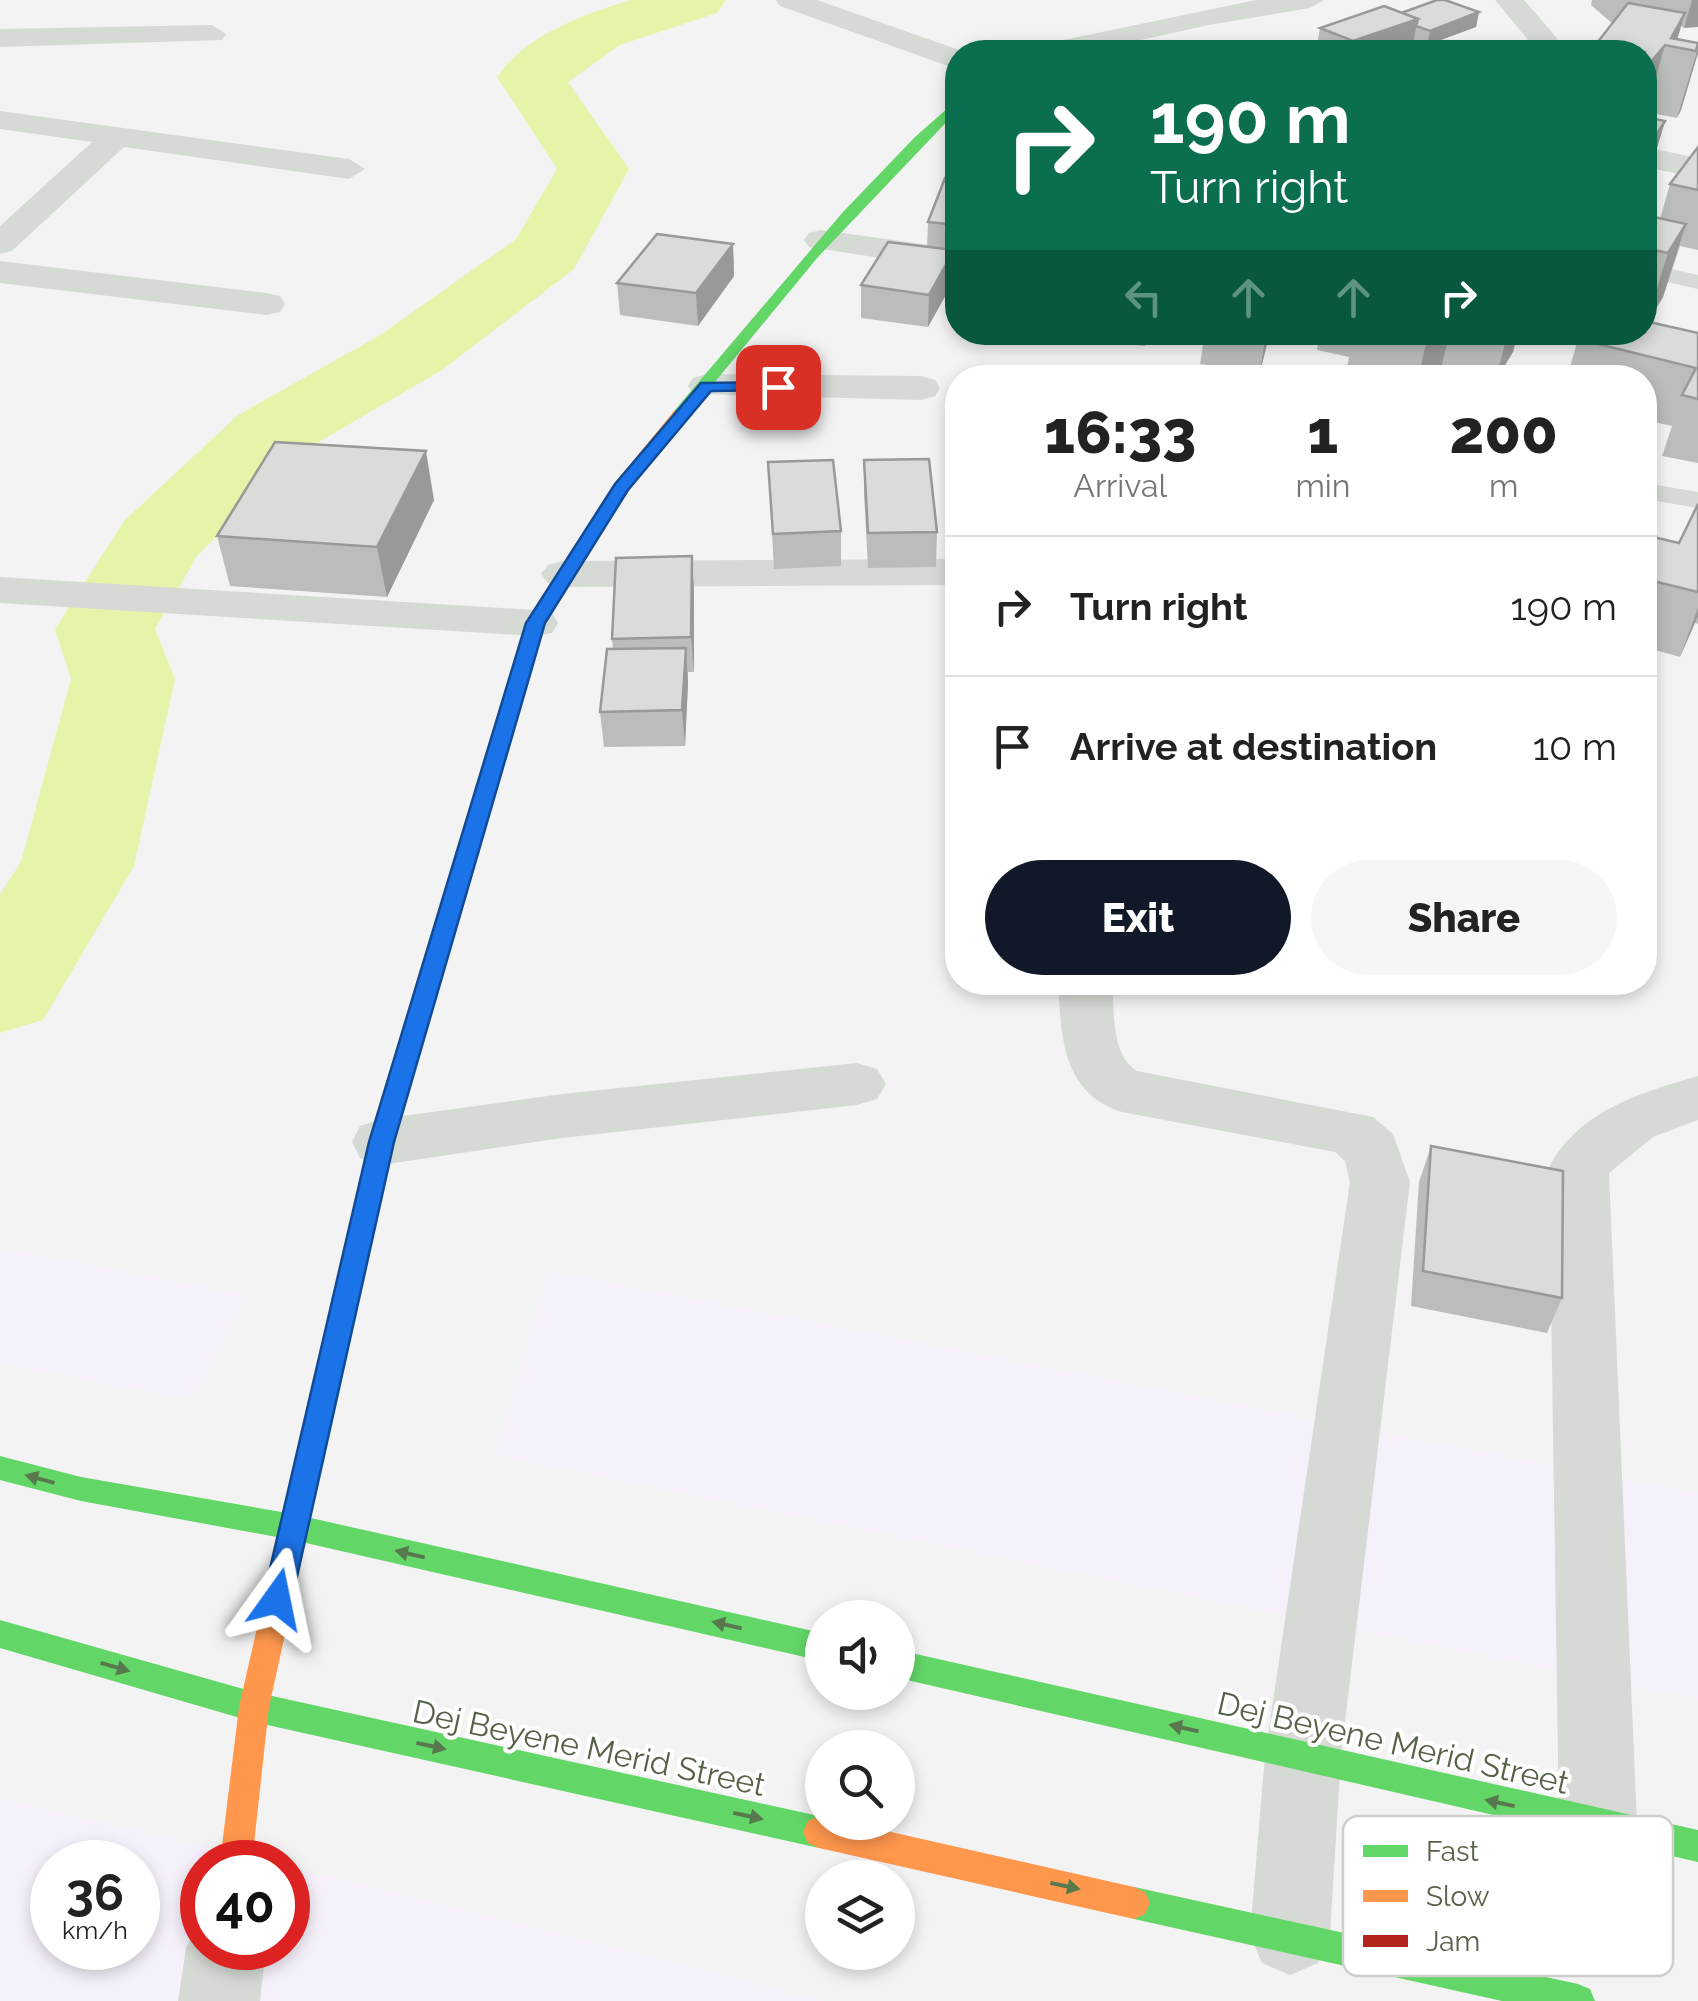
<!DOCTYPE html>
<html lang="en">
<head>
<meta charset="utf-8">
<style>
  body { margin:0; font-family:Raleway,sans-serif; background:#f6f6f6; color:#222; height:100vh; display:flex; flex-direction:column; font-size:38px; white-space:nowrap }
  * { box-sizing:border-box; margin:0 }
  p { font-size:32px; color:#767676 }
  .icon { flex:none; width:55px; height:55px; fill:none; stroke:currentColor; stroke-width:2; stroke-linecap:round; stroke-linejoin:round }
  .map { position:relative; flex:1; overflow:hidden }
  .panel { position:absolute; left:945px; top:365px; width:712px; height:630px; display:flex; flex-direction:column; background:#fff; border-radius:40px; box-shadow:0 5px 15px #0003 }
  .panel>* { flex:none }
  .hud { position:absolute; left:945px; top:40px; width:712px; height:305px; border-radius:40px; box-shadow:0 5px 15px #0003; background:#0b6e4f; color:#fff; overflow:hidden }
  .controls { position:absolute; left:805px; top:1600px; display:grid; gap:20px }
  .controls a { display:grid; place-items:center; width:110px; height:110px; border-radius:50%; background:#fff; box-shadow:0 5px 15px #0003; font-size:50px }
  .speed { position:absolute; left:30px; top:1840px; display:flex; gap:20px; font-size:50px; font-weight:700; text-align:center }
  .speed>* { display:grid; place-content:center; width:130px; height:130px; border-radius:50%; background:#fff; box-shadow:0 5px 15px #0003; line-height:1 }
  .speed small { font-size:25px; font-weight:400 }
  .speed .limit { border:15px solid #d22; background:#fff; color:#111 }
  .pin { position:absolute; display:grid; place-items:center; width:85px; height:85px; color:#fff; margin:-42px; border-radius:20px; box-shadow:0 5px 15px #0006 }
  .me { position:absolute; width:110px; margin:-55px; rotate:12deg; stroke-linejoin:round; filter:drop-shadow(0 0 8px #0008) }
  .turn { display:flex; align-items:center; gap:35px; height:210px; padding:0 40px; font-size:45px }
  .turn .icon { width:130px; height:130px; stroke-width:2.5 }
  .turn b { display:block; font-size:70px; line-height:85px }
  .lanes { display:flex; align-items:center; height:95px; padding:0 40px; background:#0003; justify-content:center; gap:50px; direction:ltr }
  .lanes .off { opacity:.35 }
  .eta { display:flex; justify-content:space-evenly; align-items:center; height:170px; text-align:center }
  .eta b { font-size:60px; font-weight:800; line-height:70px }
  .action { display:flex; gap:20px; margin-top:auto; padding:20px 40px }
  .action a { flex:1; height:115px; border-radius:60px; background:#111827; color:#fff; font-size:40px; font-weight:800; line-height:115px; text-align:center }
  .action a+a { background:#f6f6f6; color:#222 }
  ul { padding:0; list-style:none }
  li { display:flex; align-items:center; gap:30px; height:140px; padding:0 40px; border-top:2px solid #e0e0e0 }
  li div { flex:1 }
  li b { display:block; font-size:38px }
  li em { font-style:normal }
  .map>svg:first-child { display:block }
  .commercial { fill:#f6f0fa; fill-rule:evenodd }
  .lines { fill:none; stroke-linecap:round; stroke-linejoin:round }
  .river { fill:#e4f4a9; fill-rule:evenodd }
  .lane { fill:#d6dad4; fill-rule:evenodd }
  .street { fill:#d6dad4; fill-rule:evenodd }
  .fast { fill:#63d668; fill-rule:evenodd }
  .slow { fill:#ff974d; fill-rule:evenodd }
  .jam { fill:#b3261e; fill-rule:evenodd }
  .wall { fill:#bbbdbb }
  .shaded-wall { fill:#999a98 }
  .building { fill:#dadcd9; stroke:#999a98; stroke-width:2.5 }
  .oneway { fill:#58794e }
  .route { fill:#1a73e8; stroke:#114b97; stroke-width:2.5 }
  .labels { text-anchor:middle; stroke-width:8; stroke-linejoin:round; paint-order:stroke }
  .near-street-label { font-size:32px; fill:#556248; stroke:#fff }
  .key { fill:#fff; stroke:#ccd0c8; stroke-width:2.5 }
  .key-label { font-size:28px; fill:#556248 }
</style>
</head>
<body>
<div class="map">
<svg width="1698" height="2001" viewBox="0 0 1698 2001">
  <rect width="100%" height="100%" fill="#f3f3f4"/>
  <g class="commercial">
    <path d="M0,1248L246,1295L192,1399L0,1364Z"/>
    <path d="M549,1271L1698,1494V1699L496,1455Z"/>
    <path d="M0,1798L268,1862H202V1948H288V1867L823,2001H0ZM52,1862H138V1948H52Z"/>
  </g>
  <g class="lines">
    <path class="river" d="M630,0H726L717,13L620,45L568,82L629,169L574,269L442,370L300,453L197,556L155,629L175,679L134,866L43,1020L0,1033V894L21,862L71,679L55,629L124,521L238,415L382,334L516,239L557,169L497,77C527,34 583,15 630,0Z"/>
    <g class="lane">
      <path d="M1645,263L1698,275V289L1645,277Z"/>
      <path d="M1645,483L1698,492V508L1645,499Z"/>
    </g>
    <g class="street">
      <path d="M776,0H817L965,52H958V69L948,66L780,6Z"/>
      <path d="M1256,0H1324L1310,8L1209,25L1086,52H1034L1049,43Z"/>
      <path d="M1495,0H1524L1557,38L1560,52H1532L1528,40Z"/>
      <path d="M212,25L226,34L222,40L0,47V29Z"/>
      <path d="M0,111L349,159L365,169L349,179L124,147L12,251L0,254V226L92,142L0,129Z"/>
      <path d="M1645,147L1698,158V178L1645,167Z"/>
      <path d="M821,230L958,249V270L809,247L804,240L809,233Z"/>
      <path d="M0,261L267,293L280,296L285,304L280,312L267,315L0,283Z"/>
      <path d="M707,374L921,376L935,380L940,388L935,396L921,400L693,394L688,386L693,378Z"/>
      <path d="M958,559V585L563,587L548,583L541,574L548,565L563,561Z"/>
      <path d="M0,577L536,610L552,613L558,623L552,633L536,636L0,603Z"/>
      <path d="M1058,982H1112C1115,1011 1110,1054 1137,1071L1373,1117L1393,1134L1410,1182L1341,1755L1330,1935L1318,1963L1290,1975L1262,1963L1250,1935L1265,1755L1350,1182L1345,1161L1335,1152L1122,1112C1062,1093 1061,1037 1058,982Z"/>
      <path d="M857,1063L877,1069L886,1084L877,1099L857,1105L562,1138L381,1165L360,1158L352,1142L360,1126L381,1119L562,1094Z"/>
      <path d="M1698,1076V1120L1653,1137L1609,1173L1637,1823L1625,1850L1598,1862L1571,1850L1559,1823L1549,1167C1580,1110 1640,1093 1698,1076Z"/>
      <path d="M202,1917V1948H266L260,2001H178L186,1948Z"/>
    </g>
    <g class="fast">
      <path d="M958,99V110L818,257L686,417H674V411L843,212L915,137Z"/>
      <path d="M0,1456L81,1477L293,1514L822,1633V1661L293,1540L81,1501L0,1480Z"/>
      <path d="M0,1620L254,1692L819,1816L822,1822H831L835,1832L830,1843L819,1848L254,1722L0,1648Z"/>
      <path d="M898,1650L1698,1830V1862L898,1678Z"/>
      <path d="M1134,1887L1578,1984L1590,1989L1595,2001H1502L1134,1919L1123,1914L1118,1903L1123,1892Z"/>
    </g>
    <g class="slow">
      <path d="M680,409L688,414L628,489L545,623L429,1017L426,1023H410L407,1017L527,623L615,483L674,411Z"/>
      <path d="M316,1418L326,1422L330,1430L269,1707L252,1862H220L239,1707L302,1430L306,1422Z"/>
      <path d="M819,1816L822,1822H847L1134,1887L1145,1892L1150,1903L1145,1914L1134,1919L819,1848L808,1843L803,1832L808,1821Z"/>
    </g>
    <path class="jam" d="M418,1009L429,1017L393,1142L330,1430L326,1438L316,1442L306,1438L302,1430L369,1142L407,1017Z"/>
  </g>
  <g class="wall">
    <path d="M1592,0H1698L1684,28L1681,26L1677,39L1698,43V53L1681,110L1677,118L1646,112L1645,52L1591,5Z"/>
    <path d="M1479,12L1476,27L1427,45L1413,40L1412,48L1398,52H1316L1320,28L1401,13Z"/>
    <path d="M1645,117L1665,121L1649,175L1645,181Z"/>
    <path d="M1698,147V250L1680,246L1663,297L1648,322L1698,333V463L1662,456L1672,426L1645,420V378H1567L1578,339L1645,332V215L1660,219L1670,184Z"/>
    <path d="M958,179V257L954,256L953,282L928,327L861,318V285L927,247L928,222Z"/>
    <path d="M733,244L734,276L698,326L620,315L617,283Z"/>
    <path d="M1073,332H1150L1145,346L1072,338Z"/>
    <path d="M1205,332H1270L1260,372L1200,364Z"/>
    <path d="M1320,332H1518L1513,352L1498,378H1478L1441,368L1435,378H1345L1349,357L1317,350Z"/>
    <path d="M864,460L937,532L936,567L868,568L864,494Z"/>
    <path d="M958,461V511L956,495Z"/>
    <path d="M768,462L841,531V566L774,569Z"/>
    <path d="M434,500L387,597L230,586L217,536Z"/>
    <path d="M1698,504V624L1695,623L1680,657L1645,647V535L1679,543Z"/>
    <path d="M692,556L694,591V672H688V683L685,746L604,747L600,712L613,649L612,639Z"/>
    <path d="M1431,1146L1562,1298L1547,1333L1411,1306L1419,1182Z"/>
  </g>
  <g class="shaded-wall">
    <path d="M1692,0H1698V27L1684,28Z"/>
    <path d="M1479,12L1476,27L1427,45L1430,31Z"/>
    <path d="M1685,13L1675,47L1671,38Z"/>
    <path d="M1418,19L1412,48L1398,52H1351L1353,41Z"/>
    <path d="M1665,45L1646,112L1645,113V69Z"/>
    <path d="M1698,48V53L1681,110L1677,118Z"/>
    <path d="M1665,121L1649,175L1645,181V167L1653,140Z"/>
    <path d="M1686,224L1663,297L1645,326L1668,253Z"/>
    <path d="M733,244L734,276L698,326L696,293Z"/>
    <path d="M954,250L953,282L928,327L929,295Z"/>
    <path d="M1267,332H1270L1260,372L1265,339Z"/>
    <path d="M1431,332H1450L1441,368L1435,378H1418L1427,339Z"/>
    <path d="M1508,332H1518L1513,352L1496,378Z"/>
    <path d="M426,451L434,500L387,597L377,547Z"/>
    <path d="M692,556L694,591V672L691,637Z"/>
    <path d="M1698,608V616L1680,657Z"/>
    <path d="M686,648L688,683L685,746L682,710Z"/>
  </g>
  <g class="building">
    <path d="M1437,0H1445L1479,12L1430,31L1416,26L1418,19L1401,13Z"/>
    <path d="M1628,3L1685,13L1671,38L1698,43L1696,51L1665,45L1645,69V52H1590Z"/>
    <path d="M1384,6L1418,19L1353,41L1320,28Z"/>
    <path d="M1645,117L1665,121L1653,140L1645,138Z"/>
    <path d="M1698,147V190L1670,184Z"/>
    <path d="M945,178L958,179V225L928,222Z"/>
    <path d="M1645,215L1686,224L1668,253L1645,248Z"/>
    <path d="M657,234L733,244L696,293L617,283Z"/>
    <path d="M888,242L954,250L929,295L861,285Z"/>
    <path d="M1645,321L1698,333V399L1682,395L1696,368L1578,339L1580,332H1645Z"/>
    <path d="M1215,332H1267L1265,339Z"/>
    <path d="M1399,332H1431L1427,339Z"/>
    <path d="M275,442L426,451L377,547L217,536Z"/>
    <path d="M929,459L937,532L868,533L864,460Z"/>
    <path d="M833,460L841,531L773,534L768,462Z"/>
    <path d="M1698,504V592L1645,579V535L1679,543Z"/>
    <path d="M692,556L691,637L612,639L616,558Z"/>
    <path d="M686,648L682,710L600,712L607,649Z"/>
    <path d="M1431,1146L1563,1171L1562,1298L1423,1271Z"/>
  </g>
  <defs><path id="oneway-solid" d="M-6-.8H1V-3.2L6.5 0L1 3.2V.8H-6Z" transform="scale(2.5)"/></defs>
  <g class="oneway">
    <use href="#oneway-solid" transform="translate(40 1479) rotate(-165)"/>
    <use href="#oneway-solid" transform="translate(410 1554) rotate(-167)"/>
    <use href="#oneway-solid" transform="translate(727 1625) rotate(-167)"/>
    <use href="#oneway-solid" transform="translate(115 1667) rotate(16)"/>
    <use href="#oneway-solid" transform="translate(1184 1728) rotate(-167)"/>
    <use href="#oneway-solid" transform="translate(431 1746) rotate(12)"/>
    <use href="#oneway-solid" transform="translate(1500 1803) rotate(-168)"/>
    <use href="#oneway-solid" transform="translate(748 1816) rotate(12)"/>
    <use href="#oneway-solid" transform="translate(1065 1886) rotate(12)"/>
  </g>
  <path class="route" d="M778,382L786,387L784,390L711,391L628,490L545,623L394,1142L292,1599L288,1609L277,1613L267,1609L263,1599L369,1142L526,623L615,484L701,383Z"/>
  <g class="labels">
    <g class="near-street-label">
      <text transform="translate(1393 1743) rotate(13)" y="11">Dej Beyene Merid Street</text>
      <text transform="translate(589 1748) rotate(12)" y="11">Dej Beyene Merid Street</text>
    </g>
  </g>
  <rect x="1343" y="1816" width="330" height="160" rx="15" class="key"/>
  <rect x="1363" y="1845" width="45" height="12" fill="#63d668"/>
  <rect x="1363" y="1890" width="45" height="12" fill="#ff974d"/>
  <rect x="1363" y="1935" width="45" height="12" fill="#b3261e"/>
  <g class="key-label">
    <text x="1426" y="1861">Fast</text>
    <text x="1426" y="1906">Slow</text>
    <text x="1426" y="1951">Jam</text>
  </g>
</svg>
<div class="controls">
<a><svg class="icon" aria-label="sound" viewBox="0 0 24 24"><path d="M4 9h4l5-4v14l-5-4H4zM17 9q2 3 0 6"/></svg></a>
<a><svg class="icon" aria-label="search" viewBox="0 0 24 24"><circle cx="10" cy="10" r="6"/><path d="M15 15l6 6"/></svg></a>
<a><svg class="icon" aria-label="layers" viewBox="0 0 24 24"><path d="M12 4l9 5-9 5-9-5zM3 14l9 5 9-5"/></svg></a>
</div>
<div class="speed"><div>36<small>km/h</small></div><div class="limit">40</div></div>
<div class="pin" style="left:778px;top:387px;background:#d93025"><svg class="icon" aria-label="arrive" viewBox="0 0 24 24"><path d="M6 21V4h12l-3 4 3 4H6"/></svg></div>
<svg class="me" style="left:277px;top:1599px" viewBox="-20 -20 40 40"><path d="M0-17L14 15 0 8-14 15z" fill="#1a73e8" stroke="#fff" stroke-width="4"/></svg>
<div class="hud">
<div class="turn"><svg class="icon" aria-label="right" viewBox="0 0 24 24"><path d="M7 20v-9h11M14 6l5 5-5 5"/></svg><div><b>190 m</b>Turn right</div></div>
<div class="lanes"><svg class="icon off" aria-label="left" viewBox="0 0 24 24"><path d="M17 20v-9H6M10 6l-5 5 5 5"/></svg><svg class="icon off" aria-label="ahead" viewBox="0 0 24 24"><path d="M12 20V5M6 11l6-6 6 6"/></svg><svg class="icon off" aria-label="ahead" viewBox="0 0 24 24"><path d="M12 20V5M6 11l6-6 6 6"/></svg><svg class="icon" aria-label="right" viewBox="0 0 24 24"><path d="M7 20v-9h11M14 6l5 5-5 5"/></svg></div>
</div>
<section class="panel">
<div class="eta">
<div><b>16:33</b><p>Arrival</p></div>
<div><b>1</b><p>min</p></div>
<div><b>200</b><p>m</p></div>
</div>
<ul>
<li><svg class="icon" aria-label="right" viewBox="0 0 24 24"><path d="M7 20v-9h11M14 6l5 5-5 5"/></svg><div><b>Turn right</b></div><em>190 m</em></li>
<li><svg class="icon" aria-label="arrive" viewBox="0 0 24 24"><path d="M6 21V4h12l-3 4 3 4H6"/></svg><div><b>Arrive at destination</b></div><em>10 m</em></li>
</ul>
<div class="action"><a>Exit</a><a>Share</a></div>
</section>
</div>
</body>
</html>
